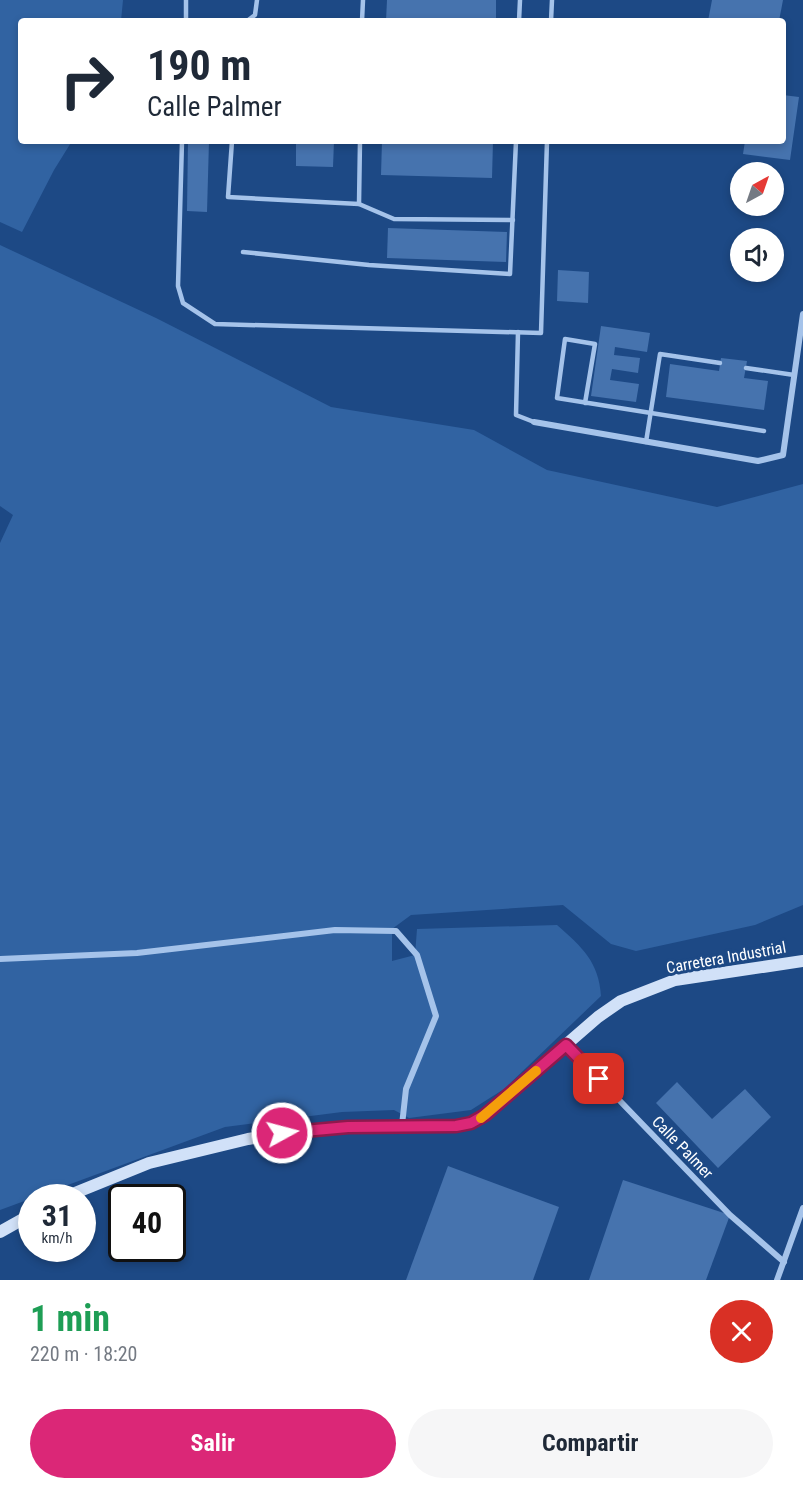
<!DOCTYPE html>
<html lang="es">
<head>
<meta charset="utf-8">
<style>
  body { margin:0; font-family:"Roboto Condensed",sans-serif; background:#f6f6f7; color:#1f2937; height:100vh; display:flex; flex-direction:column; font-size:22px; white-space:nowrap }
  * { box-sizing:border-box; margin:0 }
  p { font-size:20px; color:#747a83 }
  .icon { flex:none; width:33px; height:33px; fill:none; stroke:currentColor; stroke-width:2; stroke-linecap:round; stroke-linejoin:round }
  .map { position:relative; height:1280px; overflow:hidden }
  .details { display:flex; flex-direction:column; background:#fff; flex:1 }
  .details>* { flex:none }
  .top-card { position:absolute; left:18px; top:18px; width:768px; height:126px; border-radius:6px; box-shadow:0 3px 9px #0003; background:#fff; color:#1f2937; overflow:hidden }
  .needle { width:39px; rotate:40deg }
  .controls { position:absolute; left:730px; top:162px; display:grid; gap:12px }
  .controls a { display:grid; place-items:center; width:54px; height:54px; border-radius:50%; background:#fff; box-shadow:0 3px 9px #0003; font-size:30px }
  .speed { position:absolute; left:18px; top:1184px; display:flex; gap:12px; font-size:30px; font-weight:700; text-align:center }
  .speed>* { display:grid; place-content:center; width:78px; height:78px; border-radius:50%; background:#fff; box-shadow:0 3px 9px #0003; line-height:1 }
  .speed small { font-size:15px; font-weight:400 }
  .speed .limit { border:3px solid #111; border-radius:9px; background:#fff; color:#111 }
  .pin { position:absolute; display:grid; place-items:center; width:51px; height:51px; color:#fff; margin:-26px; border-radius:12px; box-shadow:0 3px 9px #0006 }
  .me { position:absolute; width:66px; margin:-33px; rotate:83deg; stroke-linejoin:round; filter:drop-shadow(0 0 4px #0008) }
  .turn { display:flex; align-items:center; gap:21px; height:126px; padding:0 30px; font-size:27px }
  .turn .icon { width:78px; height:78px; stroke-width:2.5 }
  .turn b { display:block; font-size:42px; line-height:51px }
  .round { display:grid; place-items:center; flex:none; width:63px; height:63px; border-radius:32px; background:#f6f6f7 }
  .summary { display:flex; align-items:center; justify-content:space-between; height:102px; padding:0 30px }
  h1 { font-size:36px; font-weight:700; line-height:45px; color:#1e9e55 }
  .cta { display:flex; gap:12px; margin-top:auto; padding:12px 30px }
  .cta a { flex:1; height:69px; border-radius:36px; background:#db2777; color:#fff; font-size:24px; font-weight:700; line-height:69px; text-align:center }
  .cta a+a { background:#f6f6f7; color:#1f2937 }
  .map>svg:first-child { display:block }
  .green { fill:#3163a2 }
  .building { fill:#4673ae }
  .lines { fill:none; stroke-linecap:round; stroke-linejoin:round }
  .lane { stroke:#a5c3ea; stroke-width:4.5 }
  .street { stroke:#a5c3ea; stroke-width:6 }
  .secondary { stroke:#d1e1f8; stroke-width:12 }
  .route-casing { stroke:#8e194d; stroke-width:15 }
  .route { stroke:#db2777; stroke-width:10 }
  .slow { stroke:#f59e0b; stroke-width:10 }
  .labels { text-anchor:middle; stroke-width:6; stroke-linejoin:round; paint-order:stroke }
  .street-label { font-size:16px; fill:#fff; stroke:#1d4985 }
</style>
</head>
<body>
<div class="map">
<svg width="803" height="1280" viewBox="0 0 803 1280">
  <rect width="100%" height="100%" fill="#1d4985"/>
  <g class="green">
    <path d="M0,0H123L121,21H21V141H72L54,170L22,232L0,222Z"/>
    <path d="M0,245L156,318L331,407L474,430L547,470L717,507L803,484V905L755,925L636,951L611,944L563,905L411,915L392,929V961L415,955L417,929L557,925C582,947 599,962 601,996L504,1089L471,1110L409,1118L394,1110L342,1112L225,1127L0,1210V543L13,515L0,506Z"/>
  </g>
  <g class="building">
    <path d="M387,0H496V21H386Z"/>
    <path d="M712,0H783L779,21H708Z"/>
    <path d="M783,95L799,97L790,160L743,154L745,141H783Z"/>
    <path d="M188,141H209L207,212L187,211Z"/>
    <path d="M296,141H334L333,167L296,166Z"/>
    <path d="M382,141H493L492,178L381,175Z"/>
    <path d="M388,228L507,232L506,262L387,258Z"/>
    <path d="M558,270L589,272L588,303L557,301Z"/>
    <path d="M601,326L650,333L647,352L615,347L614,355L640,358L638,373L612,369L610,380L639,384L636,402L591,396Z"/>
    <path d="M721,358L747,361L744,378L768,381L764,410L666,397L670,364L719,371Z"/>
    <path d="M677,1082L712,1119L745,1089L771,1117L718,1168L656,1103Z"/>
    <path d="M448,1166L559,1207L533,1280H406Z"/>
    <path d="M623,1180L730,1215L706,1280H589Z"/>
  </g>
  <g class="lines">
    <g class="lane">
      <path d="M186,21V0"/>
      <path d="M247,21L255,15L257,0"/>
      <path d="M362,21L363,0"/>
      <path d="M519,21L520,0"/>
      <path d="M551,21L552,0"/>
      <path d="M182,141L178,286L183,303L215,324L541,333L547,141"/>
      <path d="M232,141L228,197L359,204L360,141"/>
      <path d="M359,204L394,219L513,220"/>
      <path d="M243,252L369,265L510,274L516,141"/>
      <path d="M518,332L516,415L534,422"/>
      <path d="M746,368L794,375"/>
      <path d="M585,403L595,344L565,339L557,398L764,431"/>
      <path d="M646,442L660,354L720,363"/>
    </g>
    <g class="street">
      <path d="M534,422L758,461L783,455L803,314"/>
      <path d="M0,959L137,953L335,930L396,931L417,955L436,1016L406,1089L402,1125"/>
      <path d="M566,1045L730,1215L784,1262"/>
      <path d="M777,1280L803,1208"/>
    </g>
    <g class="secondary">
      <path d="M65,1197L149,1163L248,1139L299,1131L348,1127L456,1126L471,1123L485,1115L598,1017L621,1001L675,980L803,961"/>
      <path d="M0,1232L32,1214"/>
    </g>
  </g>
  <g class="lines">
    <g class="route-casing">
      <path id="route" d="M282,1133L348,1127L456,1126L471,1123L485,1115L566,1045L599,1079"/>
    </g>
    <use href="#route" class="route"/>
    <path class="slow" d="M481,1118L536,1071"/>
  </g>
  <g class="labels">
    <g class="street-label">
      <text transform="translate(726 957) rotate(-10)" y="6">Carretera Industrial</text>
      <text transform="translate(683 1147) rotate(46)" y="6">Calle Palmer</text>
    </g>
  </g>
</svg>
<div class="controls">
<a><svg class="needle" viewBox="-14 -14 28 28"><path d="M0-13l5 13h-10z" fill="#e53935"/><path d="M0 13l5-13h-10z" fill="#747a83"/></svg></a>
<a><svg class="icon" aria-label="sound" viewBox="0 0 24 24"><path d="M4 9h4l5-4v14l-5-4H4zM17 9q2 3 0 6"/></svg></a>
</div>
<div class="speed"><div>31<small>km/h</small></div><div class="limit">40</div></div>
<div class="pin" style="left:599px;top:1079px;background:#d93025"><svg class="icon" aria-label="arrive" viewBox="0 0 24 24"><path d="M6 21V4h12l-3 4 3 4H6"/></svg></div>
<svg class="me" style="left:282px;top:1133px" viewBox="-20 -20 40 40"><circle r="17" fill="#db2777" stroke="#fff" stroke-width="3"/><path d="M0-11L8 9 0 5-8 9z" fill="#fff"/></svg>
<div class="top-card">
<div class="turn"><svg class="icon" aria-label="right" viewBox="0 0 24 24"><path d="M7 20v-9h11M14 6l5 5-5 5"/></svg><div><b>190 m</b>Calle Palmer</div></div>
</div>
</div>
<section class="details">
<div class="summary"><div><h1>1 min</h1><p>220 m · 18:20</p></div><a class="round" style="background:#d93025;color:#fff"><svg class="icon" aria-label="close" viewBox="0 0 24 24"><path d="M6 6l12 12M18 6L6 18"/></svg></a></div>
<div class="cta"><a>Salir</a><a>Compartir</a></div>
</section>
</body>
</html>
